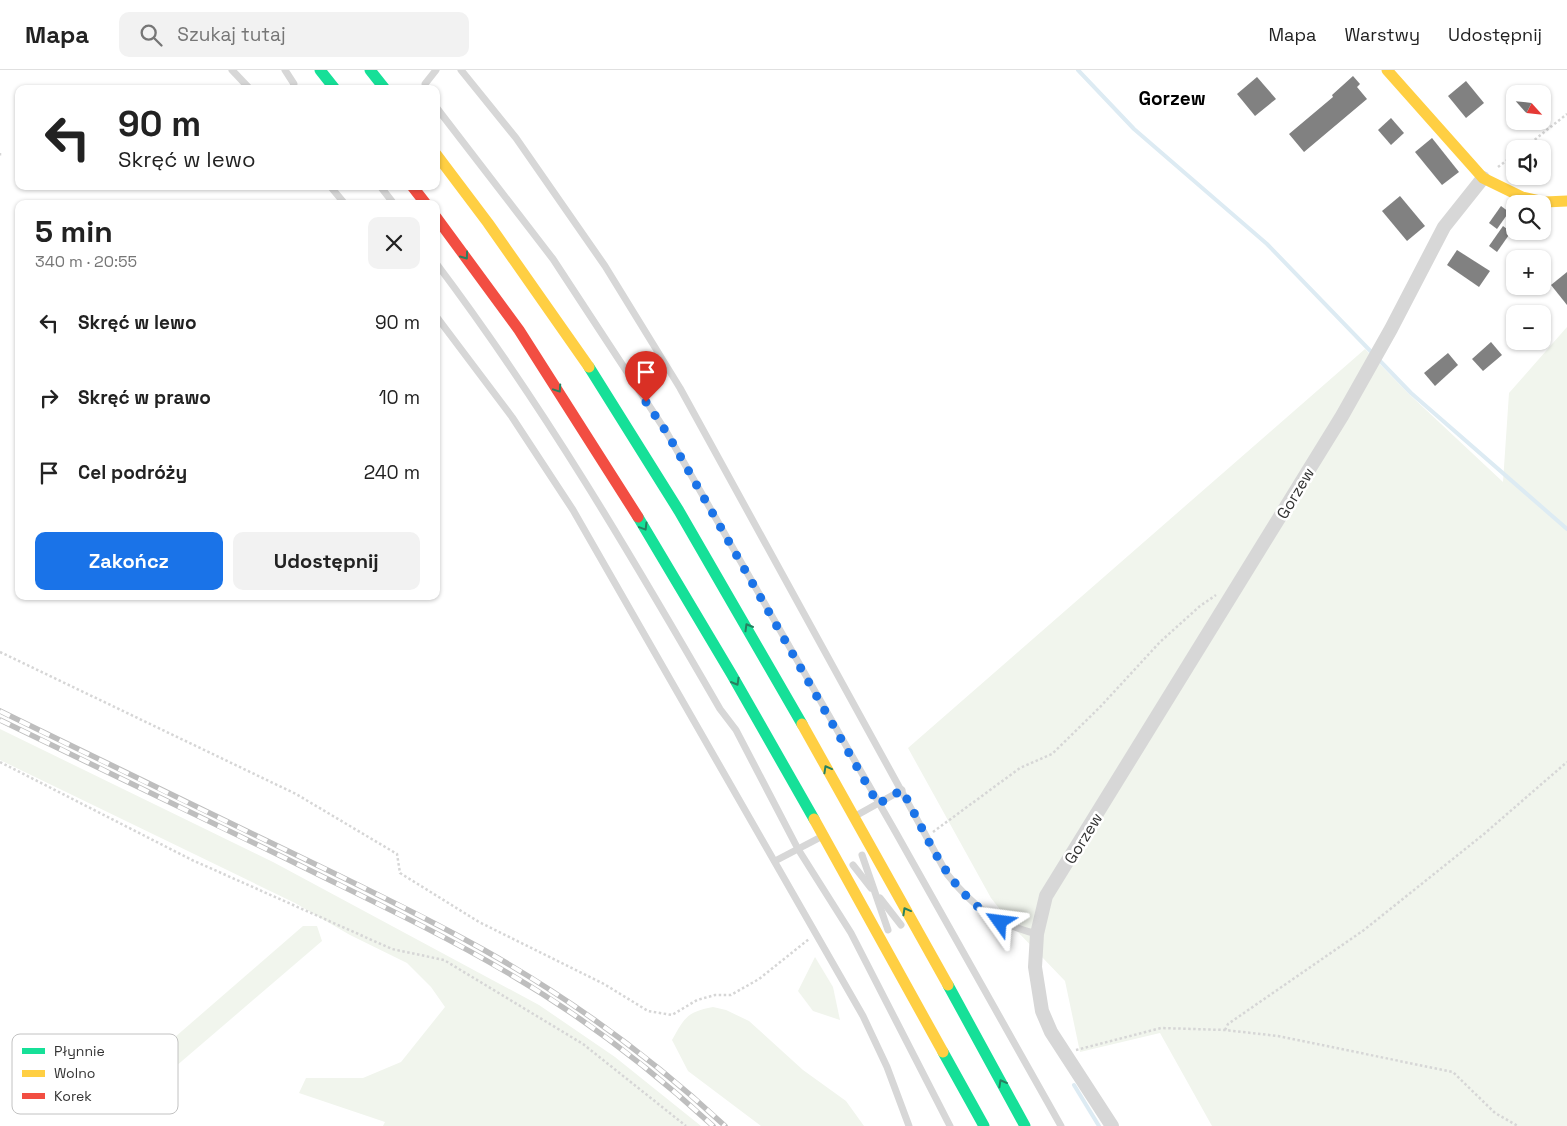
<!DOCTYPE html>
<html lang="pl">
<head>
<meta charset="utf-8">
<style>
  body { margin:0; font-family:"Space Grotesk",sans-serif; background:#f2f2f2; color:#222; height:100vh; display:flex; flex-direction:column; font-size:19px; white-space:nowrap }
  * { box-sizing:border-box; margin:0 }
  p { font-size:16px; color:#767676 }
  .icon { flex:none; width:28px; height:28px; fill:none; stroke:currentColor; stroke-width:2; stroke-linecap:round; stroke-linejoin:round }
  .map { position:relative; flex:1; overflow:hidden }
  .details { position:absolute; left:15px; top:130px; width:425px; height:400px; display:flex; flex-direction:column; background:#fff; border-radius:10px; box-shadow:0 1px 4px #0004 }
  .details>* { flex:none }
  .hud { position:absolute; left:15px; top:15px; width:425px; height:105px; border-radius:10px; box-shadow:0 1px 4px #0004; background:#fff; color:#222; overflow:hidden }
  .needle { width:32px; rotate:117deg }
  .fabs { position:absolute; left:1506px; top:15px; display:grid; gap:10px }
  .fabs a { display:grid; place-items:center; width:45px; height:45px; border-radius:10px; background:#fff; box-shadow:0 1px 4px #0004; font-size:25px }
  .pin { position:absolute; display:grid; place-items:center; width:42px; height:42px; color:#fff; margin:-51px -21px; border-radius:50% 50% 50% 0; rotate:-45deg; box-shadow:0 0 5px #0007 }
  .pin .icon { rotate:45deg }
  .me { position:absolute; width:55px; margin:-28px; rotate:301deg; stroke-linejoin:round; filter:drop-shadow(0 0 4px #0008) }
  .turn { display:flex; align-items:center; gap:18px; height:105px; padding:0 20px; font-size:22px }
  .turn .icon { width:65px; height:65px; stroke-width:2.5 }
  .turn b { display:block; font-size:35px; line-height:42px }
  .round { display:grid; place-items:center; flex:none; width:52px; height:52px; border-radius:10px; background:#f2f2f2 }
  .summary { display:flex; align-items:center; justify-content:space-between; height:85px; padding:0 20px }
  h1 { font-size:30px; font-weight:800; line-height:38px }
  .primary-button { display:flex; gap:10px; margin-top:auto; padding:10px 20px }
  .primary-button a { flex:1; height:58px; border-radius:10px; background:#1a73e8; color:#fff; font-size:20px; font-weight:800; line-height:58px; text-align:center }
  .primary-button a+a { background:#f2f2f2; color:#222 }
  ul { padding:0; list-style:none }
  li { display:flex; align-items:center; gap:15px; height:75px; padding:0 20px }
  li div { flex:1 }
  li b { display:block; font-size:19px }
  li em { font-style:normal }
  header { display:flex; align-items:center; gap:30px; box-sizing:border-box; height:70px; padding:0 25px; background:#fff; border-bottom:1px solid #e0e0e0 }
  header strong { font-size:24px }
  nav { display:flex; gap:28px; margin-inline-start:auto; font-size:18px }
  .search { width:350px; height:45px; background:#f2f2f2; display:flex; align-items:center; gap:12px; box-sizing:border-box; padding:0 18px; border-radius:10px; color:#767676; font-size:19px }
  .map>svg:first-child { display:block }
  .green { fill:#f1f5ed }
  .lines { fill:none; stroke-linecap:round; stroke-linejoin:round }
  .stream { stroke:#ddebf3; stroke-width:4 }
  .building { fill:#818181 }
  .path { stroke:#d6d6d6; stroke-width:2.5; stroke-dasharray:2.5 2.5; stroke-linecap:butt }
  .lane { stroke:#d7d7d7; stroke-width:7 }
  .street { stroke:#d7d7d7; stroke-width:14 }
  .fast { stroke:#16e098; stroke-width:11 }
  .slow { stroke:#ffcf43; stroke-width:11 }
  .jam { stroke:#f24e42; stroke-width:11 }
  .rail-casing { stroke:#bebebe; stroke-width:5.5 }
  .rail { stroke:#fff; stroke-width:4; stroke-dasharray:11; stroke-linecap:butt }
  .oneway { stroke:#268160 }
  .route { stroke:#1a73e8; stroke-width:9; stroke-dasharray:0 16.2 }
  .labels { text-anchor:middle; stroke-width:5; stroke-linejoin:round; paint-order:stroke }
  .street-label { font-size:16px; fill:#333; stroke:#fff }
  .quarter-label { font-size:19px; font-weight:bold; fill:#000; stroke:#fff }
  .key { fill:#fff; stroke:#c2c2c2; stroke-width:1 }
  .key-label { font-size:14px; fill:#333 }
</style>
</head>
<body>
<header>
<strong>Mapa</strong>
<div class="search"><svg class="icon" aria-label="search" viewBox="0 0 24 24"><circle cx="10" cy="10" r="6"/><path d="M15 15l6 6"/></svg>Szukaj tutaj</div>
<nav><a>Mapa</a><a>Warstwy</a><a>Udostępnij</a></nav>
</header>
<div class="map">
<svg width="1567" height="1056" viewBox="0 0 1567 1056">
  <rect width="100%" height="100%" fill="#fff"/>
  <g class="green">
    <path d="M1567,257V1056H1212L1160,963L1080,982L1065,911L1016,860L991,828L908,678L1365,279L1409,324L1503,412L1509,323Z"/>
    <path d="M0,659L273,792L539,935L615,987L701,1056H383L385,1052L299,1023L306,1008H363L401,992L445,937L431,917L407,893L350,865L295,833L0,690Z"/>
    <path d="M303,856H317L322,871L175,997L162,994L152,987Z"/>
    <path d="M815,887L833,917L840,950L813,941L798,921Z"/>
    <path d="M713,937L726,940L749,951L803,1000L846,1031L864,1056H761L688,1001L672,970C685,947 687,942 713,937Z"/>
  </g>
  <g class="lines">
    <g class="stream">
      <path d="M1078,0L1134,59L1267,174L1411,323L1567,459"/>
      <path d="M1074,1015L1099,1056"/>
    </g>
  </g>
  <g class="building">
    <path d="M1353,6L1360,14L1357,17L1367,29L1304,82L1289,64L1333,27L1332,25Z"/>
    <path d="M1257,7L1276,29L1255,46L1237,24Z"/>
    <path d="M1466,11L1484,33L1466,48L1448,26Z"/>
    <path d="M1391,48L1404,63L1391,75L1378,60Z"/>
    <path d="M1432,68L1459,102L1442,115L1415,82Z"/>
    <path d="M1400,126L1425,156L1407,171L1382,141Z"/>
    <path d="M1501,136L1509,142L1497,159L1489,153Z"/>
    <path d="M1503,156L1511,162L1497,182L1489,176Z"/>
    <path d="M1457,180L1490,201L1479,217L1447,195Z"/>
    <path d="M1567,202V235L1551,215Z"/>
    <path d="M1491,272L1502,285L1483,301L1472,289Z"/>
    <path d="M1448,283L1458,295L1435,316L1424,303Z"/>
  </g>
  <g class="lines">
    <g class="path">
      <path d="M1523,79L1567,44"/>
      <path d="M0,83V87"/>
      <path d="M1498,97L1515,84"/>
      <path d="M0,582L296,724L397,784L400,803L479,852L604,914L648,941L672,945L697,930L715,925H731L759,909L809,869"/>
      <path d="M0,692L192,790L392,879L444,890L583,974L686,1056"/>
      <path d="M933,762L1020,698L1052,684L1101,636L1160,572L1200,536L1216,525"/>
      <path d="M1225,960L1228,954L1364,860L1484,764L1567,692"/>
      <path d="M1076,980L1161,958L1225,960L1278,966L1453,1002L1495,1043L1518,1056"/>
    </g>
    <g class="lane">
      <path d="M232,0L250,19"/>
      <path d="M285,0L294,14L292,19"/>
      <path d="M461,0L516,68L605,196L680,318L947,804C974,838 995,853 1037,864"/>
      <path d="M426,19L425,14L436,0"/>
      <path d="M436,37L553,189L667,363L895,761L1061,1056"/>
      <path d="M330,116L345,134"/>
      <path d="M380,116L394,134"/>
      <path d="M436,193C543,335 631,485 720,639L736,660L798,779L851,863L950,1056"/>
      <path d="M436,246L512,347L573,440L863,946L887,997L909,1056"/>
      <path d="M859,744L902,720"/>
      <path d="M862,785L888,860"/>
      <path d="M775,791L819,768"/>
      <path d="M853,795L871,818"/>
      <path d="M880,828L901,855"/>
    </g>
    <path class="street" d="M1112,1056L1051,962L1042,941L1035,897L1037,864L1046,826L1342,346L1391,259L1444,157L1483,108"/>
    <g class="fast">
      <path d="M320,0L335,19"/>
      <path d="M370,0L385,19"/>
      <path d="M589,297L679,441L802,654"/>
      <path d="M638,447L732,605L814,749"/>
      <path d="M948,915L1025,1056"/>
      <path d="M943,982L984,1056"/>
    </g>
    <g class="slow">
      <path d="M1387,0L1483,108L1522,127L1545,132L1567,131"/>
      <path d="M436,84L488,153L589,297"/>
      <path d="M802,654L948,915"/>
      <path d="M814,749L943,982"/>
    </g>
    <g class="jam">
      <path d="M412,116L426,134"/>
      <path d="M436,147L519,260L638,447"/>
    </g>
    <g class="rail-casing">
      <g id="rail">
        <path d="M0,641C96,688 192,735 288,781C354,813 420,844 484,880C571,929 652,988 725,1056"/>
        <path d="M0,650C96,696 191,743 287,789C361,826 437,861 508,903C582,946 650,998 713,1056"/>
      </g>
    </g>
    <use href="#rail" class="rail"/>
  </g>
  <defs><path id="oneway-chevron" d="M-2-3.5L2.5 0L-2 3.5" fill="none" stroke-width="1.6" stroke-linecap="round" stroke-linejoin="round" transform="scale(1.25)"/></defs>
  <g class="oneway">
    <use href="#oneway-chevron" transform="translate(465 186) rotate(54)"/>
    <use href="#oneway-chevron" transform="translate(558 319) rotate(56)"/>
    <use href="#oneway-chevron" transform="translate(644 457) rotate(59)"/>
    <use href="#oneway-chevron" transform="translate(748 557) rotate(-120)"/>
    <use href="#oneway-chevron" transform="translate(736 612) rotate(60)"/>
    <use href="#oneway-chevron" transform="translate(827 699) rotate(-119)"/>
    <use href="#oneway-chevron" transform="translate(906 841) rotate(-119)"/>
    <use href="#oneway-chevron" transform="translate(1002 1013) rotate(-119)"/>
  </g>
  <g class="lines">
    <path class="route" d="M646,332L667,363L878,734L902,720C930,771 947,822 1000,852"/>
  </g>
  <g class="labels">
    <g class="street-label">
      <text transform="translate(1295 423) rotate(-59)" y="6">Gorzew</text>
      <text transform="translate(1083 768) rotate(-58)" y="6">Gorzew</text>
    </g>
    <g class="quarter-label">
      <text x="1172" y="35">Gorzew</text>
    </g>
  </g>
  <rect x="12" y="964" width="166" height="80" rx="8" class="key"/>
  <rect x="22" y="978" width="23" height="6" fill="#16e098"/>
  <rect x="22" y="1000" width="23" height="7" fill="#ffcf43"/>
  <rect x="22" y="1023" width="23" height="6" fill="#f24e42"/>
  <g class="key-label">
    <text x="54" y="986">Płynnie</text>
    <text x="54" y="1008">Wolno</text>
    <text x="54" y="1031">Korek</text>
  </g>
</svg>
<div class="fabs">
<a><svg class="needle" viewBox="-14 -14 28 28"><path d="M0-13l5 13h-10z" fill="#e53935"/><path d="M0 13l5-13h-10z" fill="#767676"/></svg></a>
<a><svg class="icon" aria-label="sound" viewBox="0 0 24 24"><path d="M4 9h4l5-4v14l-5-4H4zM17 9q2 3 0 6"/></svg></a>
<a><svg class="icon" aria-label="search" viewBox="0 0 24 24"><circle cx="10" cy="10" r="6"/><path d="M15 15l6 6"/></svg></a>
<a>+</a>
<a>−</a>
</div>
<div class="pin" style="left:646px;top:332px;background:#d93025"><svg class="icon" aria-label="arrive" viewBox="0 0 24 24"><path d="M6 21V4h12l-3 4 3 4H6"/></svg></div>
<svg class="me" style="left:1000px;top:852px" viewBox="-20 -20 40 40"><path d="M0-17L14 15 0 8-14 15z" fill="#1a73e8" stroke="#fff" stroke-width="4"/></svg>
<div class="hud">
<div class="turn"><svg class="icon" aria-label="left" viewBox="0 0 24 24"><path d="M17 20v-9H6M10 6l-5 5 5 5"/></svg><div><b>90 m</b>Skręć w lewo</div></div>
</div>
<section class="details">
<div class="summary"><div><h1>5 min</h1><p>340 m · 20:55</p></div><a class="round"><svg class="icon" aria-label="close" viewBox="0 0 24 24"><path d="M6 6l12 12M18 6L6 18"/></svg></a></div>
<ul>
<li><svg class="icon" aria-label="left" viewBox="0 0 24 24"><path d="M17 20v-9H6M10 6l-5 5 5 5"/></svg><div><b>Skręć w lewo</b></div><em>90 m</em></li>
<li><svg class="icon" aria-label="right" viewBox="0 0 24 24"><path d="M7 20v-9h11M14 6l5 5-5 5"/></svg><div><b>Skręć w prawo</b></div><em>10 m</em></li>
<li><svg class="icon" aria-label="arrive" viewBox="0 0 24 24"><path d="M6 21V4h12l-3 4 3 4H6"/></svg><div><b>Cel podróży</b></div><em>240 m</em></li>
</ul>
<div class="primary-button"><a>Zakończ</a><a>Udostępnij</a></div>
</section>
</div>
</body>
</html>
